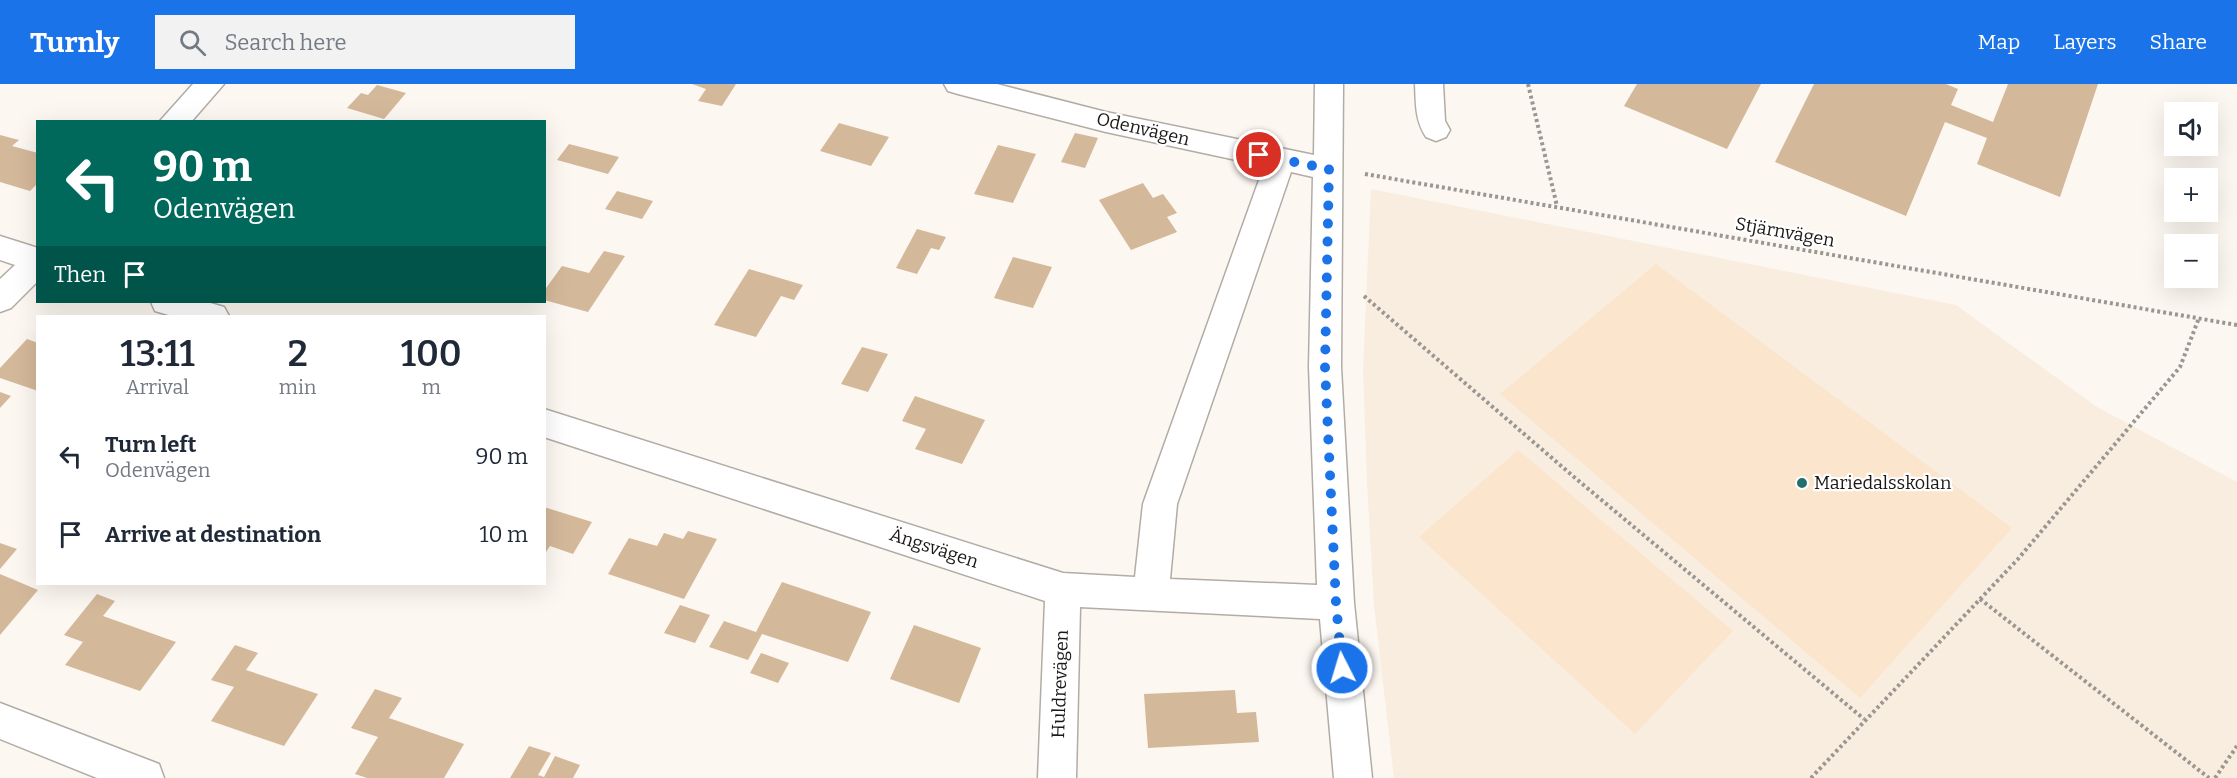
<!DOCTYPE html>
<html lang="en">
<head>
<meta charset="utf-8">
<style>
  body { margin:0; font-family:Bitter,serif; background:#f2f2f3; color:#1f2937; height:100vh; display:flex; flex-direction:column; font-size:22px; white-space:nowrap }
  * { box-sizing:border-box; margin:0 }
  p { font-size:20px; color:#747a83 }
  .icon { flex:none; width:33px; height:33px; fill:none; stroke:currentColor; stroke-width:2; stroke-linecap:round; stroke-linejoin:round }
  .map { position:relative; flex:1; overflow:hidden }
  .details { position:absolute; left:36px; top:231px; width:510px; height:270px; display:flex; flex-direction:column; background:#fff; border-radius:0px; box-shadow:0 6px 24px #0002 }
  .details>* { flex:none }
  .guide { position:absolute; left:36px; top:36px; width:510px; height:183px; border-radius:0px; box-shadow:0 6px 24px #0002; background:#00695c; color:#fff; overflow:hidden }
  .controls { position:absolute; left:2164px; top:18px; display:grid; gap:12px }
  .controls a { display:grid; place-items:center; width:54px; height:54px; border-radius:0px; background:#fff; box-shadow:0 6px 24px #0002; font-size:30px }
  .pin { position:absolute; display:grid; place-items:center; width:51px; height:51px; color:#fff; margin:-26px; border:3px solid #fff; border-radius:50%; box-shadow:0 2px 6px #0007 }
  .me { position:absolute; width:66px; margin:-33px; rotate:355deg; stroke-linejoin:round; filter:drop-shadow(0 0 4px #0008) }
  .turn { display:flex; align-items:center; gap:21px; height:126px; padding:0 18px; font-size:27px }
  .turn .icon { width:78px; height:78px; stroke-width:2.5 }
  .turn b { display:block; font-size:42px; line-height:51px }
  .then { display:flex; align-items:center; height:57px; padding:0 18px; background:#0003; gap:12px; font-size:22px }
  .eta { display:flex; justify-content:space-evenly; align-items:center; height:102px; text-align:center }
  .eta b { font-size:36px; font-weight:600; line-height:42px }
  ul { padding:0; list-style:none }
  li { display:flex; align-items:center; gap:18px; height:78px; padding:0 18px }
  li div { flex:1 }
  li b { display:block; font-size:22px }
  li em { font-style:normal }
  header { display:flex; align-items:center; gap:36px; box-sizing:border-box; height:84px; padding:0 30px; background:#1a73e8; color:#fff }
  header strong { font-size:28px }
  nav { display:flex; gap:33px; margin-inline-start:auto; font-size:21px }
  .search { width:420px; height:54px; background:#f2f2f3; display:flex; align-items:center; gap:15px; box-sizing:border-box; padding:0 21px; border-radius:0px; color:#747a83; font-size:22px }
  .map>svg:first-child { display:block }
  .built { fill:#f9ede0 }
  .green { fill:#fbe5cd }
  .building { fill:#d4b89a }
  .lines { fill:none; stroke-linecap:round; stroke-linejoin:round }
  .minor-casing { stroke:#b2aca6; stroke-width:3 }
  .path { stroke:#9a9691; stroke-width:4; stroke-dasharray:3 3; stroke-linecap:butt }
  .minor { fill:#fff; fill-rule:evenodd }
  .route { stroke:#1a73e8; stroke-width:10; stroke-dasharray:0 18 }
  .poi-dot { fill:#246f6e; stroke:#fff; stroke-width:2 }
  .labels { text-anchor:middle; stroke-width:4.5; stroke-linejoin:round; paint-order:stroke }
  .street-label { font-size:18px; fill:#1b1816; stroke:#fff }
  .poi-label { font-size:18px; fill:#1b1816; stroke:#fff; text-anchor:start }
</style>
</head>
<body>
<header>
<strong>Turnly</strong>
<div class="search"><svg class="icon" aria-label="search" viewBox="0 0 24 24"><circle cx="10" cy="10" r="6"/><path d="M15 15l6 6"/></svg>Search here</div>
<nav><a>Map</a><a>Layers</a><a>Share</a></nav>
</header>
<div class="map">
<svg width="2237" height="694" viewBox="0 0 2237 694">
  <rect width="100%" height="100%" fill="#fdf7f1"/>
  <path class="built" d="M1371,105L1956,221L2097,323L2237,398V694H1394L1374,521L1367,399L1363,285Z"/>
  <g class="green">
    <path d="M1656,180L2012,444L1860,614L1500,310Z"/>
    <path d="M1518,366L1733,547L1635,650L1419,453Z"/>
  </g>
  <g class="building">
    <path d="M692,0H736L722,22L698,17L706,5Z"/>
    <path d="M1637,0H1761L1727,65L1624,22Z"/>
    <path d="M1814,0H1946L1958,5L1951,21L1993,38L2008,0H2098L2060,113L1977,80L1987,54L1945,38L1906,132L1775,78Z"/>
    <path d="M377,1L406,9L384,35L347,24L361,9L368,11Z"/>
    <path d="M839,39L889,53L871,82L820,67Z"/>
    <path d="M1075,49L1098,54L1085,84L1061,78Z"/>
    <path d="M0,51L19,56L12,62L38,69V99L30,107L0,98Z"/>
    <path d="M569,60L619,73L608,90L557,76Z"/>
    <path d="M998,61L1036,70L1013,119L974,110Z"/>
    <path d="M1143,99L1153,114L1163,110L1177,129L1167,133L1177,148L1131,166L1099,116Z"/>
    <path d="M617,107L653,117L642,135L605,125Z"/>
    <path d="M917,145L946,153L939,166L931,164L917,190L896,184Z"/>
    <path d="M604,167L625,172L588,228L544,216V207L562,182L589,189Z"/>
    <path d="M1013,173L1052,183L1033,224L994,214Z"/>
    <path d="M749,185L803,201L794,216L781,212L756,253L714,241Z"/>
    <path d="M27,255L38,259V307L0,294V284Z"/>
    <path d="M862,263L888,270L868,308L841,300Z"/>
    <path d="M0,308L11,312L0,324Z"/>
    <path d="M915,312L985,336L962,380L915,365L926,345L902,337Z"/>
    <path d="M544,423L592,438L573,470L550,462L544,471Z"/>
    <path d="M688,447L717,455L684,515L608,490L629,454L657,462L664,449L683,455Z"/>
    <path d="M0,459L17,465L0,485Z"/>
    <path d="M0,490L38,506L0,551Z"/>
    <path d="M782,498L871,528L848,578L762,550L748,576L709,563L724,537L756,548Z"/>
    <path d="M97,510L115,517L103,532L176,558L140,607L65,581L83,558L64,551Z"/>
    <path d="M680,521L710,531L695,559L664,549Z"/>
    <path d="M914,541L981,564L959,619L890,595Z"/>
    <path d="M235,561L258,569L246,586L318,610L284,662L211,637L234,603L211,596Z"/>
    <path d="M761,569L789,579L778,599L750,589Z"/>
    <path d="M375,605L402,614L389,634L464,660L444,694H367L355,690L378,653L351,644Z"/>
    <path d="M1235,606L1237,629L1256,628L1259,658L1148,664L1144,610Z"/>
    <path d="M529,662L551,669L538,691L544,693L555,672L580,681L573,694H510Z"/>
  </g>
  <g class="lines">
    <g class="minor-casing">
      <g id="minor">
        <path d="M193,0H224L191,38H159Z"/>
        <path d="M944,0H997L1106,28L1314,71L1315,0H1343L1341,283L1354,519L1372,694H1334L1320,535L1080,523L1076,694H1038L1045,517L544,353V325L1063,489L1135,493L1143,420L1264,82L1106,48L958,10L948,7ZM1291,88L1313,93L1309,283L1317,501L1170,495L1177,420Z"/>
        <path d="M1415,0H1443L1445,37L1450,46L1446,53L1436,57L1426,53C1415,36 1416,20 1415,0Z"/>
        <path d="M0,152L38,164V197L11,224L0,228V195L15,181L0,176Z"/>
        <path d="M151,218H207L224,223L229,232H172L155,227Z"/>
        <path d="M0,619L159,680L164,694H97L0,655Z"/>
      </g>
    </g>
    <g class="path">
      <path d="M1528,0L1557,122"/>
      <path d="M1365,90L2237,241"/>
      <path d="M1364,212L1574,393L1864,635"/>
      <path d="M1980,515L2209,694"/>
      <path d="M1811,694L2018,475L2180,283L2199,234"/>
      <path d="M2215,694L2237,662"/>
    </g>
    <use href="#minor" class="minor"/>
  </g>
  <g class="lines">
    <path class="route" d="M1259,71L1329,85L1325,283L1336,519L1342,584"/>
  </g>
  <circle class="poi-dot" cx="1802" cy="399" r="6"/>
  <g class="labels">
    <g class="street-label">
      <text transform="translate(1143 45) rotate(13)" y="6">Odenvägen</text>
      <text transform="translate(1785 148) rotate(10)" y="6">Stjärnvägen</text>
      <text transform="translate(934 464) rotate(18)" y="6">Ängsvägen</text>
      <text transform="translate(1060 600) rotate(-88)" y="6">Huldrevägen</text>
    </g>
    <g class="poi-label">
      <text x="1814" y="405">Mariedalsskolan</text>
    </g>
  </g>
</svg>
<div class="controls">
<a><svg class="icon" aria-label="sound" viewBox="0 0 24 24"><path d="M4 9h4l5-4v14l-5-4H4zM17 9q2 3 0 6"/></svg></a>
<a>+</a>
<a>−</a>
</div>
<div class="pin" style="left:1259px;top:71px;background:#d93025"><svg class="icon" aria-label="arrive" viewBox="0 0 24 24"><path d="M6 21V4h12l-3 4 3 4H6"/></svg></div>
<svg class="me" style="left:1342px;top:584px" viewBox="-20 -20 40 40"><circle r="17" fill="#1a73e8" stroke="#fff" stroke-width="3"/><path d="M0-11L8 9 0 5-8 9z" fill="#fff"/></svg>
<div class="guide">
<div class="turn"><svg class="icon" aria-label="left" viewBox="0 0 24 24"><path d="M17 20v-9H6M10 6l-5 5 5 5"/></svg><div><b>90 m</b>Odenvägen</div></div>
<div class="then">Then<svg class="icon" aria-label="arrive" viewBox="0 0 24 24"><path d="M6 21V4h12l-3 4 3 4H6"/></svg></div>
</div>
<section class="details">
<div class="eta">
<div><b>13:11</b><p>Arrival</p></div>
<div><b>2</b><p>min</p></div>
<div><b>100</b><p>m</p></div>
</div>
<ul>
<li><svg class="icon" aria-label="left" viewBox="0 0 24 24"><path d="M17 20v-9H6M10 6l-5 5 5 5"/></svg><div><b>Turn left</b><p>Odenvägen</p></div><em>90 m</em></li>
<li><svg class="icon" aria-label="arrive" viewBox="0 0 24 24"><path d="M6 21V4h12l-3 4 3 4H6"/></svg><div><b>Arrive at destination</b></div><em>10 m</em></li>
</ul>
</section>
</div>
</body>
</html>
